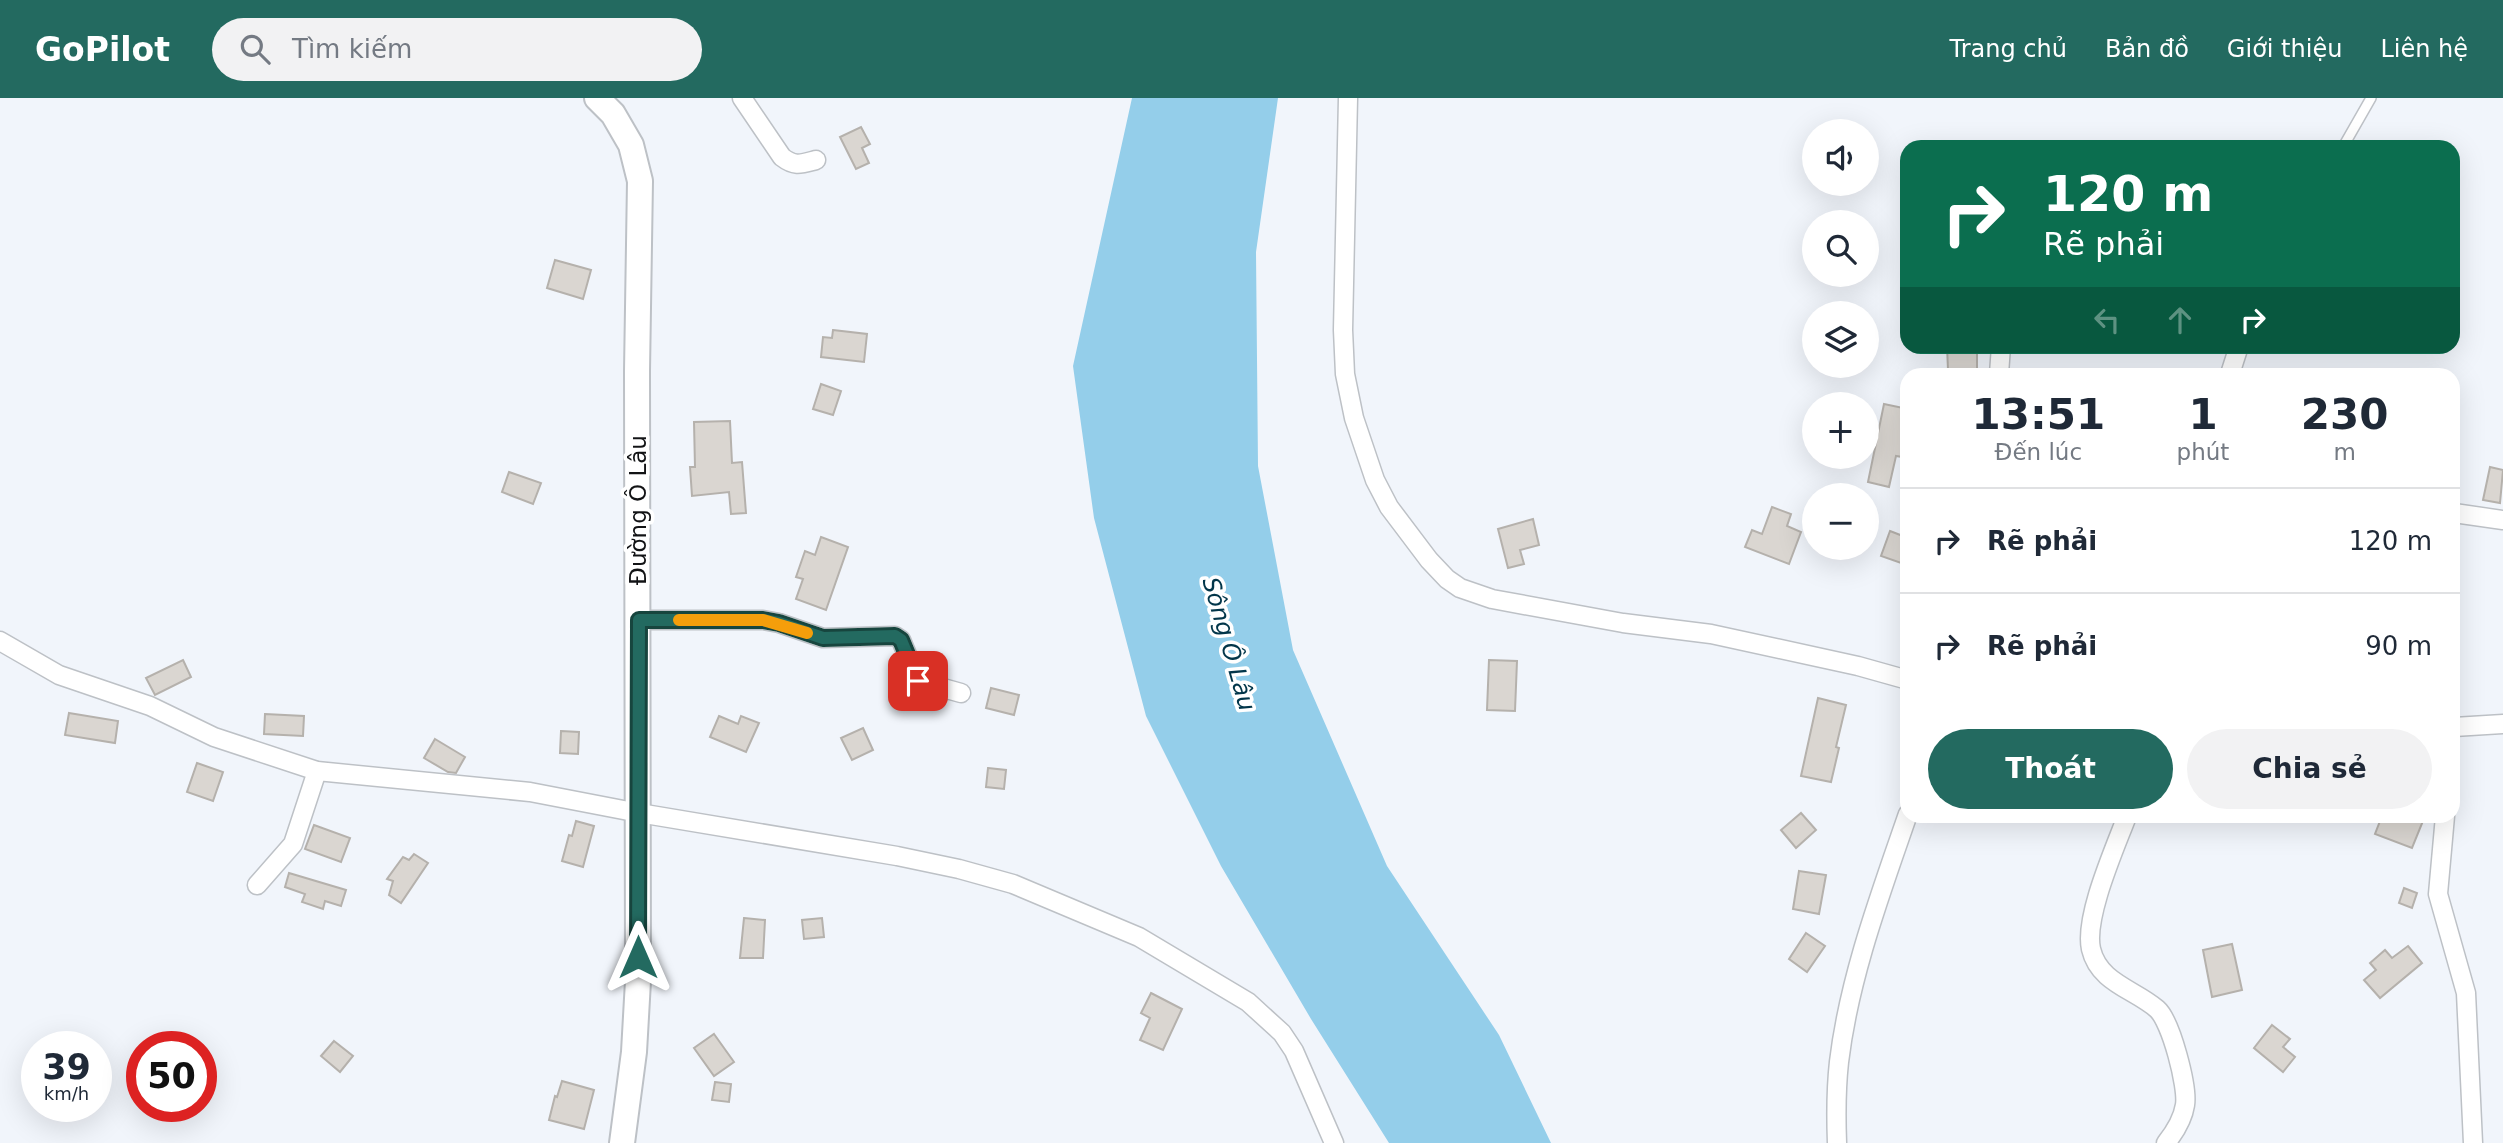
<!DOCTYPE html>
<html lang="vi">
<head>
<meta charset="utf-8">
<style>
  body { margin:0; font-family:"DejaVu Sans",sans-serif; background:#f2f2f3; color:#1f2937; height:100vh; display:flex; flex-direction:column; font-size:26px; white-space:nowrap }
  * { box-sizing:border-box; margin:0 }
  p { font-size:23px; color:#747a83 }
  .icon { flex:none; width:38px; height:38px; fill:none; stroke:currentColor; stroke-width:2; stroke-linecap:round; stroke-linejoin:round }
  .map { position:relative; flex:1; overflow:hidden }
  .sheet { position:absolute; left:1900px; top:270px; width:560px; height:455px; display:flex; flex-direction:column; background:#fff; border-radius:21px; box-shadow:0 7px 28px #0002 }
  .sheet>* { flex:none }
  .guide { position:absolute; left:1900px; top:42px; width:560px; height:214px; border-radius:21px; box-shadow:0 7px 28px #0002; background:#0b6e4f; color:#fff; overflow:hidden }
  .tools { position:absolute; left:1802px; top:21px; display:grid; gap:14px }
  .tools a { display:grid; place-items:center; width:77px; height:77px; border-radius:50%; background:#fff; box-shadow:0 7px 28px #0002; font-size:35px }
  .speed { position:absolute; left:21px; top:933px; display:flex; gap:14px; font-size:35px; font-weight:700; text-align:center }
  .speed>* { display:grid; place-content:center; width:91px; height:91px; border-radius:50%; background:#fff; box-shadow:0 7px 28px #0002; line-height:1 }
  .speed small { font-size:18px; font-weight:400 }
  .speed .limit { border:10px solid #d22; background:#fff; color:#111 }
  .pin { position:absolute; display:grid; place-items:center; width:60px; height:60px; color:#fff; margin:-30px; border-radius:14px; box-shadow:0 4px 10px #0006 }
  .me { position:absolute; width:77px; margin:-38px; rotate:0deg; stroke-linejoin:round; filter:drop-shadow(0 0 5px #0008) }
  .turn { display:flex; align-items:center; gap:24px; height:147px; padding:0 28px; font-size:32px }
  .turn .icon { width:91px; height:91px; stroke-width:2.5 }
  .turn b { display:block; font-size:49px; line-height:60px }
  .lanes { display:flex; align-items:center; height:66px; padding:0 28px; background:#0003; justify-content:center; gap:35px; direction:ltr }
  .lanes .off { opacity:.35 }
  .eta { display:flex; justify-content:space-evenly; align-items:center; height:119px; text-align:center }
  .eta b { font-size:42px; font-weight:600; line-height:49px }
  .action { display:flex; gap:14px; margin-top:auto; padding:14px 28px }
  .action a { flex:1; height:80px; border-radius:42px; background:#236a60; color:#fff; font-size:28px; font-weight:600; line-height:80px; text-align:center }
  .action a+a { background:#f2f2f3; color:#1f2937 }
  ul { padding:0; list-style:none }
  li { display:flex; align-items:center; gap:21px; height:105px; padding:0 28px; border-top:2px solid #e0e1e3 }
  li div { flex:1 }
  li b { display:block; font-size:26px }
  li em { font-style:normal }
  header { display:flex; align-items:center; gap:42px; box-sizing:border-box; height:98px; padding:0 35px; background:#236a60; color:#fff }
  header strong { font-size:33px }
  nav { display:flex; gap:38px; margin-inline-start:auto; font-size:24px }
  .search { width:490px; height:63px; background:#f2f2f3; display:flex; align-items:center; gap:18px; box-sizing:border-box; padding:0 24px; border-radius:38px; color:#747a83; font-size:26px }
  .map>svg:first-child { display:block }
  .water { fill:#94ceea }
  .building { fill:#dad6d1; stroke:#b5b1ac; stroke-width:2 }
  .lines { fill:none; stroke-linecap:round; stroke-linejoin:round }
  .lane-casing { stroke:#bdc1c6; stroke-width:12 }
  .street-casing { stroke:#bdc1c6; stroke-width:21 }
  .secondary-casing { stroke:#bdc1c6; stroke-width:28 }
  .lane { stroke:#fff; stroke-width:9 }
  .street { stroke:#fff; stroke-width:18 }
  .secondary { stroke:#fff; stroke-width:24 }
  .route-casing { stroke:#17453e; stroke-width:18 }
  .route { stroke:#236a60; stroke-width:12 }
  .slow { stroke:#f59e0b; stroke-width:12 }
  .labels { text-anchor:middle; stroke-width:7; stroke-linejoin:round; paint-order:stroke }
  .street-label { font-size:23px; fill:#121315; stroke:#fff }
  .water-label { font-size:24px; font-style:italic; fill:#02364a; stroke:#fff }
</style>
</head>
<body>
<header>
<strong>GoPilot</strong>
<div class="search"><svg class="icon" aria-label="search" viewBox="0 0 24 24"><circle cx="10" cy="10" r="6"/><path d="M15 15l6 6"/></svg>Tìm kiếm</div>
<nav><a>Trang chủ</a><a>Bản đồ</a><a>Giới thiệu</a><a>Liên hệ</a></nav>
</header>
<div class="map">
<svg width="2503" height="1045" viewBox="0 0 2503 1045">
  <rect width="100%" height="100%" fill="#f1f5fb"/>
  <path class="water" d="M1132,0H1278L1256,154L1258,368L1293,552L1387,768L1499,937L1551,1045H1389L1311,921L1221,768L1146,618L1094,420L1073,268Z"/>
  <g class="building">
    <path d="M861,29L870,46L862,50L869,65L856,71L840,39Z"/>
    <path d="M555,162L591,172L583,201L547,190Z"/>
    <path d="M833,232L867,236L864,264L821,259L823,239L832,240Z"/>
    <path d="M1947,248H1977V271L1948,272Z"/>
    <path d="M821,286L841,293L833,317L813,311Z"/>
    <path d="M1884,306L1908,311V360L1896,358L1889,389L1868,384Z"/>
    <path d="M730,323L732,365L742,364L746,415L731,416L729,394L692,398L690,369H695L694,324Z"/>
    <path d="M2490,369L2503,372L2500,405L2483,402Z"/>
    <path d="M509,374L541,385L533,406L502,394Z"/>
    <path d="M1772,409L1791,416L1787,428L1801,434L1789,466L1745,449L1752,432L1762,436Z"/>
    <path d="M1533,421L1539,447L1520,452L1524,466L1508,470L1498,431Z"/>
    <path d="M1890,433L1908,440V456L1904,466L1881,458Z"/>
    <path d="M821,439L848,449L826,512L796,501L803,481L796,479L805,453L815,457Z"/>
    <path d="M183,562L191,579L155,597L146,580Z"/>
    <path d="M1489,562L1517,563L1515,613L1487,612Z"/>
    <path d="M991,590L1019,597L1014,617L986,610Z"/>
    <path d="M1818,600L1846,607L1836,649L1839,650L1831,684L1801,678Z"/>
    <path d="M69,615L118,623L115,645L65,637Z"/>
    <path d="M265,616L304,618L303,638L264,636Z"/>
    <path d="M719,618L738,626L741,618L759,625L746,654L710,639Z"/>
    <path d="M863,630L873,652L852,662L841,640Z"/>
    <path d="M561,633L579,634L578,656L560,655Z"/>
    <path d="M435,641L465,659L456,675L448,674L424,660Z"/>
    <path d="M197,665L223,674L213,703L187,694Z"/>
    <path d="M988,670L1006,672L1004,691L986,689Z"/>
    <path d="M1801,715L1816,732L1796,750L1781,732Z"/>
    <path d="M2382,718H2425L2412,750L2375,736Z"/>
    <path d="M576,723L594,728L583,769L562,763L569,737L572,738Z"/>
    <path d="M314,727L350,740L341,764L305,751Z"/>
    <path d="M414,756L428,765L401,805L389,797L393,783L387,781L403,759L409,762Z"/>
    <path d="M1799,773L1826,777L1819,816L1793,811Z"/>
    <path d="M289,775L346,792L341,808L325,803L323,811L302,804L305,796L285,789Z"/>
    <path d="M2404,790L2417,795L2412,810L2399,805Z"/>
    <path d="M744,820L765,822L763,860H740Z"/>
    <path d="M822,820L824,839L804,841L802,822Z"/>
    <path d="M1806,835L1825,848L1807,874L1789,861Z"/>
    <path d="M2232,846L2242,892L2212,899L2203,852Z"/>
    <path d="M2408,848L2422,865L2380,900L2364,882L2376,872L2370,865L2385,852L2392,860Z"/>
    <path d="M1151,895L1182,911L1163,952L1140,942L1150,920L1141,915Z"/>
    <path d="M2272,927L2290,941L2283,949L2295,959L2283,974L2254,950Z"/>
    <path d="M714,936L734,964L714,978L694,950Z"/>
    <path d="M334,943L353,958L340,974L321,958Z"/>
    <path d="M562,983L594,992L584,1031L549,1022L555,998L557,999Z"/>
    <path d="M715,984L731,986L729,1004L712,1002Z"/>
  </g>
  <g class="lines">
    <g class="lane-casing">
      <path id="lane" d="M2343,49L2371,0"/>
    </g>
    <g class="street-casing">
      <g id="street">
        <path d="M742,0L782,59C795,69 801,66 816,62"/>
        <path d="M1348,0L1343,232L1345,276L1354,320L1375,382L1389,409L1429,462L1447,481L1460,490L1492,501L1623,525L1711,536L1858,568L1908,582"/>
        <path d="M1999,276L2001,248"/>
        <path d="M2230,276L2239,248"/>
        <path d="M2454,415L2503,422"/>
        <path d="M639,522H763L779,525L823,540L895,538L901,542L918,583L961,595"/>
        <path d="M0,543L59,577L150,608L214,639L317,673L530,694L639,715L897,758L959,771L1013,786L1139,839L1248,904L1282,935L1294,953L1334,1045"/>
        <path d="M2454,629L2503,626"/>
        <path d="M2127,718C2115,750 2084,819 2091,851C2099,885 2134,891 2157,911C2171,923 2188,989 2185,1007C2183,1020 2174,1035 2166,1045"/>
        <path d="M2445,718L2438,796L2466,895L2473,1045"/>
        <path d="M257,787L293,746L317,673"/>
        <path d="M1837,1045C1836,1018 1836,991 1839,964C1849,880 1880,797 1908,716"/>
      </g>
    </g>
    <g class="secondary-casing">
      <path id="secondary" d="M597,0L613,16L631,47L640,83L637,273L638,883L634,954L622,1045"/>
    </g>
    <use href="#lane" class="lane"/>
    <use href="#street" class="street"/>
    <use href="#secondary" class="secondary"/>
  </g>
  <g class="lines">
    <g class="route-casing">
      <path id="route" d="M638,859L639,522H763L779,525L823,540L895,538L901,542L918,583"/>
    </g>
    <use href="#route" class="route"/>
    <path class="slow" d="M679,522H763L807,535"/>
  </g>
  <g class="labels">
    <g class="street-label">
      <text transform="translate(638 412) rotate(-90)" y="8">Đường Ô Lâu</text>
    </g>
    <g class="water-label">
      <text transform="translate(1229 546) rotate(74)" y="8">Sông Ô Lâu</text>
    </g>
  </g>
</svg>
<div class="tools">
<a><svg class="icon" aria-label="sound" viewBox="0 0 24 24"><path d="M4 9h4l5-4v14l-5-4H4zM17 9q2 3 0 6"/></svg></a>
<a><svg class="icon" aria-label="search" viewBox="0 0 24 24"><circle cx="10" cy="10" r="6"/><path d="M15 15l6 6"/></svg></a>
<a><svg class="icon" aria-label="layers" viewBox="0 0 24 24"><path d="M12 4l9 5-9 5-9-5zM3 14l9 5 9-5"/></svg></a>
<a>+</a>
<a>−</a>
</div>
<div class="speed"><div>39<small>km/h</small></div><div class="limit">50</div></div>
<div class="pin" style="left:918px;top:583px;background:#d93025"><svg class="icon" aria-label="arrive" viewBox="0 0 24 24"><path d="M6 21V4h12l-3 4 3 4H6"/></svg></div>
<svg class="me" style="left:638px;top:859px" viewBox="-20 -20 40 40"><path d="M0-17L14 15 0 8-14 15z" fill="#236a60" stroke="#fff" stroke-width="4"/></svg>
<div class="guide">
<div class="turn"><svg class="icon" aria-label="right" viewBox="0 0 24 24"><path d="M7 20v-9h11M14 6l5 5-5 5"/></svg><div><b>120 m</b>Rẽ phải</div></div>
<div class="lanes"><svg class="icon off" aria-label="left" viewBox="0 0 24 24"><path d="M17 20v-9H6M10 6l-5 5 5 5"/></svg><svg class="icon off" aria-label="ahead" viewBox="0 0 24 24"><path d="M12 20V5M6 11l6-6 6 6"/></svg><svg class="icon" aria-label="right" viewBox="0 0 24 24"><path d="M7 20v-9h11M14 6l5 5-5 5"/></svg></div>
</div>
<section class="sheet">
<div class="eta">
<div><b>13:51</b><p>Đến lúc</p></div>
<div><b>1</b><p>phút</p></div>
<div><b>230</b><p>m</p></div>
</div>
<ul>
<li><svg class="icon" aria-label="right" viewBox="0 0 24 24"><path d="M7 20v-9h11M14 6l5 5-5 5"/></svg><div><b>Rẽ phải</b></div><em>120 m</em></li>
<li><svg class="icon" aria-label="right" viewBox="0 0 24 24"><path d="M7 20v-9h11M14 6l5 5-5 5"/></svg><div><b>Rẽ phải</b></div><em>90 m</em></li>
</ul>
<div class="action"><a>Thoát</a><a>Chia sẻ</a></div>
</section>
</div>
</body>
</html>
